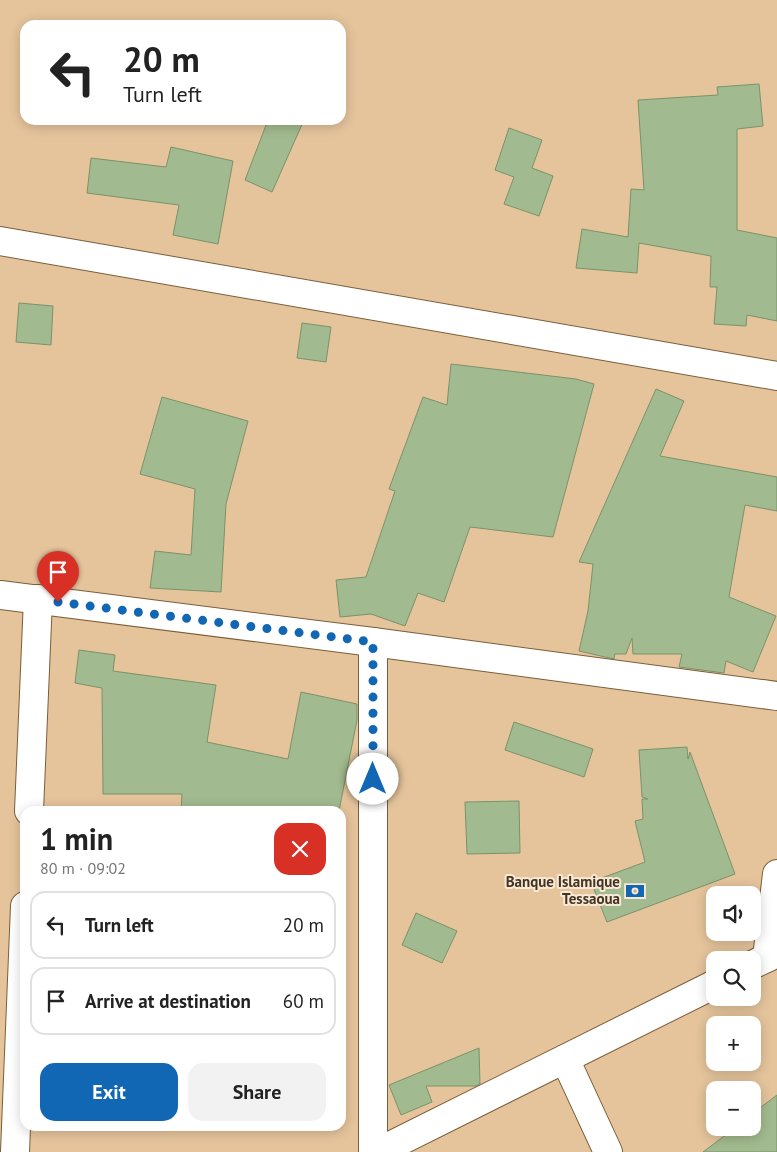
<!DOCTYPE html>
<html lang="en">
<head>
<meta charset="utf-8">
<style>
  body { margin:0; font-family:"PT Sans",sans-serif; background:#f2f2f2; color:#222; height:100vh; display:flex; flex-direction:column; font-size:19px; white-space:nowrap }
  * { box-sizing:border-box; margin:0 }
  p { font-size:16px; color:#767676 }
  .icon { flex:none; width:28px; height:28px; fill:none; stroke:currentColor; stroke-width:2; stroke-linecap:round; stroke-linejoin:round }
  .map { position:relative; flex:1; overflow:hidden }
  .panel { position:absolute; left:20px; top:806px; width:326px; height:325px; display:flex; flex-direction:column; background:#fff; border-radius:15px; box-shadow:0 2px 12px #0003 }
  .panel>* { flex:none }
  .top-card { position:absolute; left:20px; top:20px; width:326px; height:105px; border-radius:15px; box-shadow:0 2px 12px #0003; background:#fff; color:#222; overflow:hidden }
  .fabs { position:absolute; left:706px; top:886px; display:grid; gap:10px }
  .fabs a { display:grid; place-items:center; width:55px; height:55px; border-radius:10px; background:#fff; box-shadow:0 2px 12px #0003; font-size:25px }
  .pin { position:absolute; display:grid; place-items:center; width:42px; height:42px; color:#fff; margin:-51px -21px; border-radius:50% 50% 50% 0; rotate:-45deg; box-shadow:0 0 5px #0007 }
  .pin .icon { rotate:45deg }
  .me { position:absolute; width:55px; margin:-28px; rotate:0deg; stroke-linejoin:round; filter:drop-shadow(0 0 4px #0008) }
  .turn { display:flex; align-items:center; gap:18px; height:105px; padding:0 20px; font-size:22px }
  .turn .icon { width:65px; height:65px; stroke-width:2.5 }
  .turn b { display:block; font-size:35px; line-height:42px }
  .round { display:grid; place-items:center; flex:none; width:52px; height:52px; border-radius:15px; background:#f2f2f2 }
  .summary { display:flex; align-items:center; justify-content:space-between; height:85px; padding:0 20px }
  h1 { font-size:30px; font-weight:600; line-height:38px }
  .action { display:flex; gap:10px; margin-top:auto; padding:10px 20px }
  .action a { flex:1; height:58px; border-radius:15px; background:#1167b4; color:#fff; font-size:20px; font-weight:600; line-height:58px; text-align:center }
  .action a+a { background:#f2f2f2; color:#222 }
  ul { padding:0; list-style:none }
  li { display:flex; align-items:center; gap:15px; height:68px; margin:0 10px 8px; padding:0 10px; border:2px solid #e0e0e0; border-radius:15px }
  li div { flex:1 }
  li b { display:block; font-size:19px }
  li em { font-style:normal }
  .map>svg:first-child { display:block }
  .building { fill:#a2ba8f; stroke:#7b9269 }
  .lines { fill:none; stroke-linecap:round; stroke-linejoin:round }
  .minor-casing { stroke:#7b5e39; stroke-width:30 }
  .highway-casing { stroke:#7b5e39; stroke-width:30 }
  .minor { stroke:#fff; stroke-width:28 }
  .highway { stroke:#fff; stroke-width:28 }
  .route { stroke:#1167b4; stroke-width:9; stroke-dasharray:0 16.2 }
  .labels { text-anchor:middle; stroke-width:4; stroke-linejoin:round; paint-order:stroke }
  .poi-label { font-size:15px; font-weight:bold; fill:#423525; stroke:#f9e8d4; text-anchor:end }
</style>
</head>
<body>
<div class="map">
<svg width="777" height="1152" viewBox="0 0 777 1152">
  <rect width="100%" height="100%" fill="#e5c49c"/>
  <g class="building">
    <path d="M759,84L763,126L737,129V230L777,238V321L747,315L746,326L714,324L717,287H710L711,256L639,243L637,273L576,268L582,229L628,237L631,189L644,190L638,100L718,95L717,87Z"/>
    <path d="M268,120H304L272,192L245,180Z"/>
    <path d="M509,128L542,140L532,168L553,176L539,216L504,204L514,177L495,170Z"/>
    <path d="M171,147L233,161L218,244L173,235L179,205L87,193L91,158L166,167Z"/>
    <path d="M19,303L53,306L51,345L16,342Z"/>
    <path d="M302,323L331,327L326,362L297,358Z"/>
    <path d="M451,364L576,379L594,384L553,537L470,527L444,602L418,593L405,626L371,614L340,617L336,580L366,577L395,491L389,489L423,397L447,405Z"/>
    <path d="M656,389L684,401L660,456L777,477V511L745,505L729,597L776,616L753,672L726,661L724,673L679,667L682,654H633L632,638L626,654H615L614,659L579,651L588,611L593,564L579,562Z"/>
    <path d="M162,397L248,421L226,504L221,592L150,588L155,551L191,555L195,489L140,474Z"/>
    <path d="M79,650L115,655L113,671L216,685L207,742L288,759L301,692L357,704V720L339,811H181L182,794H103L102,688L75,683Z"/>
    <path d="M514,722L593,749L584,777L505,750Z"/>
    <path d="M687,747L688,759L690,752L735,874L607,922L591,882L645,862L635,821L643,819L642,799H648L642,797L639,750Z"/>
    <path d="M519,801L520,853L467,854L465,802Z"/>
    <path d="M416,913L457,931L442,963L402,945Z"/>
    <path d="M479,1048L480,1084L476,1086H426L432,1102L401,1115L389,1085Z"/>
    <path d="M777,1095V1152H703L735,1128H752V1114Z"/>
  </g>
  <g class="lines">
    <g class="minor-casing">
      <g id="minor">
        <path d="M0,241L777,376"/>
        <path d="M0,595L373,642L777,696"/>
        <path d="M373,642V1152"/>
        <path d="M29,811L38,599"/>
        <path d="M767,958L777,874"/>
        <path d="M565,1059L608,1152"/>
        <path d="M15,1152L25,906"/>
      </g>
    </g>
    <g class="highway-casing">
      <g id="highway">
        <path d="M752,965L777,953"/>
        <path d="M378,1152L715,984"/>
      </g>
    </g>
    <use href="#minor" class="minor"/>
    <use href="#highway" class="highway"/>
  </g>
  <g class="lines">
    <path class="route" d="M58,602L373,642V779"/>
  </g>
  <defs>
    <g id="bank-bare" transform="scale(1.5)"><path d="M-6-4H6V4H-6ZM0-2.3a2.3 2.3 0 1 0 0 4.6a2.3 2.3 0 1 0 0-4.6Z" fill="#1167b4" stroke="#f9e8d4" stroke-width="2.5" paint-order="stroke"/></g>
  </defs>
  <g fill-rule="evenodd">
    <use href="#bank-bare" x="635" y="891"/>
  </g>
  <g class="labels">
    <g class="poi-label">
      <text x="620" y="887">Banque Islamique<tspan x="620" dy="17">Tessaoua</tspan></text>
    </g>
  </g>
</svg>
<div class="fabs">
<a><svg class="icon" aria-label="sound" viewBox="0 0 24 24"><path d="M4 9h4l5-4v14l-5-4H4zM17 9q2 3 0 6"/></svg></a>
<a><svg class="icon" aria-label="search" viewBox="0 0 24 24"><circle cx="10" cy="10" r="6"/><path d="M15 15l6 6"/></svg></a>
<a>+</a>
<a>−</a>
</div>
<div class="pin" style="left:58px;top:602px;background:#d93025"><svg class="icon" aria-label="arrive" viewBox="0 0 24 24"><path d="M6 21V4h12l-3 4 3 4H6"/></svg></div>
<svg class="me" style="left:373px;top:779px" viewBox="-20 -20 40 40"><circle r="19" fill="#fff"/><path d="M0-13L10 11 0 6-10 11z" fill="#1167b4"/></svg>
<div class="top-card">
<div class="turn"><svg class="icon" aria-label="left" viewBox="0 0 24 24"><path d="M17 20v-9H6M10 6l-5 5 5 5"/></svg><div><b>20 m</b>Turn left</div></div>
</div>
<section class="panel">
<div class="summary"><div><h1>1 min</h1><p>80 m · 09:02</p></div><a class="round" style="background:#d93025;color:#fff"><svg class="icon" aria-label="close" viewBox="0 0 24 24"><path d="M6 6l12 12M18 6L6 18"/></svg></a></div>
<ul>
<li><svg class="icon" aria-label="left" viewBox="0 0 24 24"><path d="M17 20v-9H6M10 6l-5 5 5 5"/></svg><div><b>Turn left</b></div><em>20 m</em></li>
<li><svg class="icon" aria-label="arrive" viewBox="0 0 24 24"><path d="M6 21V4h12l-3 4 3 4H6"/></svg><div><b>Arrive at destination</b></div><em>60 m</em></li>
</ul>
<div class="action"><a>Exit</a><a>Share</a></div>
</section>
</div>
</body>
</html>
